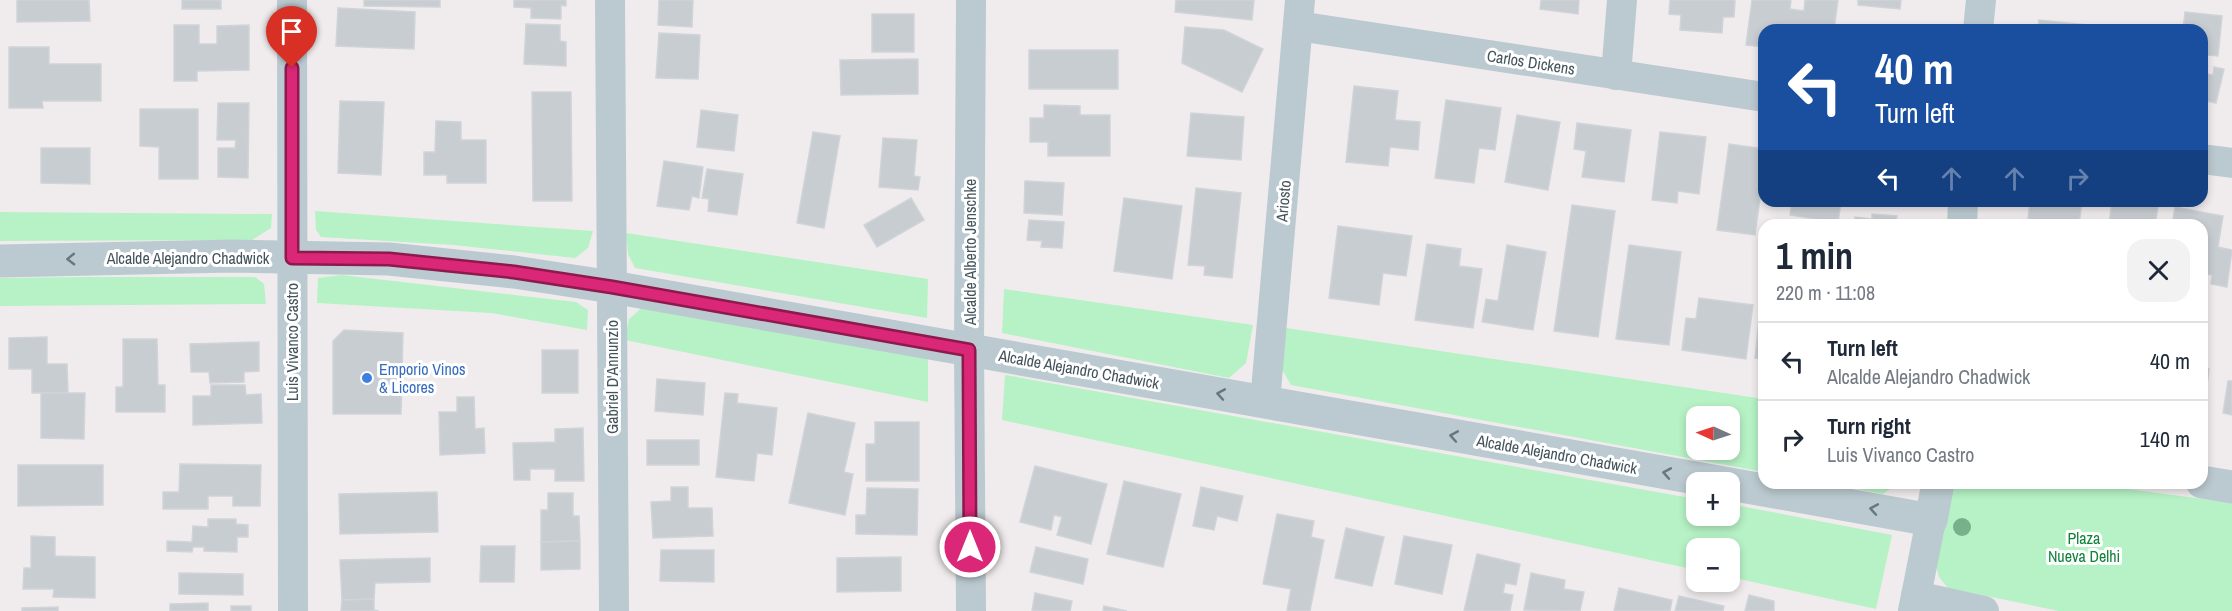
<!DOCTYPE html>
<html lang="en">
<head>
<meta charset="utf-8">
<style>
  body { margin:0; font-family:"Archivo Narrow",sans-serif; background:#f2f2f3; color:#1f2937; height:100vh; display:flex; flex-direction:column; font-size:22px; white-space:nowrap }
  * { box-sizing:border-box; margin:0 }
  p { font-size:20px; color:#747a83 }
  .icon { flex:none; width:33px; height:33px; fill:none; stroke:currentColor; stroke-width:2; stroke-linecap:round; stroke-linejoin:round }
  .map { position:relative; flex:1; overflow:hidden }
  .side { position:absolute; left:1758px; top:219px; width:450px; height:270px; display:flex; flex-direction:column; background:#fff; border-radius:18px; box-shadow:0 3px 9px #0003 }
  .side>* { flex:none }
  .hud { position:absolute; left:1758px; top:24px; width:450px; height:183px; border-radius:18px; box-shadow:0 3px 9px #0003; background:#1a4fa0; color:#fff; overflow:hidden }
  .needle { width:39px; rotate:273deg }
  .controls { position:absolute; left:1686px; top:406px; display:grid; gap:12px }
  .controls a { display:grid; place-items:center; width:54px; height:54px; border-radius:12px; background:#fff; box-shadow:0 3px 9px #0003; font-size:30px }
  .pin { position:absolute; display:grid; place-items:center; width:51px; height:51px; color:#fff; margin:-62px -26px; border-radius:50% 50% 50% 0; rotate:-45deg; box-shadow:0 0 6px #0007 }
  .pin .icon { rotate:45deg }
  .me { position:absolute; width:66px; margin:-33px; rotate:0deg; stroke-linejoin:round; filter:drop-shadow(0 0 4px #0008) }
  .turn { display:flex; align-items:center; gap:21px; height:126px; padding:0 18px; font-size:27px }
  .turn .icon { width:78px; height:78px; stroke-width:2.5 }
  .turn b { display:block; font-size:42px; line-height:51px }
  .lanes { display:flex; align-items:center; height:57px; padding:0 18px; background:#0003; justify-content:center; gap:30px; direction:ltr }
  .lanes .off { opacity:.35 }
  .round { display:grid; place-items:center; flex:none; width:63px; height:63px; border-radius:18px; background:#f2f2f3 }
  .summary { display:flex; align-items:center; justify-content:space-between; height:102px; padding:0 18px }
  h1 { font-size:36px; font-weight:700; line-height:45px }
  ul { padding:0; list-style:none }
  li { display:flex; align-items:center; gap:18px; height:78px; padding:0 18px; border-top:2px solid #e0e1e3 }
  li div { flex:1 }
  li b { display:block; font-size:22px }
  li em { font-style:normal }
  .map>svg:first-child { display:block }
  .green { fill:#b6f2c5; fill-rule:evenodd }
  .building { fill:#c8cdd2; stroke:#d0d4d9; stroke-width:1.5 }
  .lines { fill:none; stroke-linecap:round; stroke-linejoin:round }
  .minor { stroke:#bbcad0; stroke-width:30 }
  .tertiary { stroke:#bbcad0; stroke-width:33 }
  .tree { fill:#75b18b }
  .oneway { stroke:#67777e }
  .route-casing { stroke:#8e194d; stroke-width:15 }
  .route { stroke:#db2777; stroke-width:10 }
  .shop-dot { fill:#3f7fe0; stroke:#fff; stroke-width:2 }
  .labels { text-anchor:middle; stroke-width:6; stroke-linejoin:round; paint-order:stroke }
  .street-label { font-size:16px; fill:#43535b; stroke:#fff }
  .shop-label { font-size:16px; fill:#366cbe; stroke:#fff; text-anchor:start }
  .park-label { font-size:16px; fill:#10813a; stroke:#fff }
</style>
</head>
<body>
<div class="map">
<svg width="2232" height="611" viewBox="0 0 2232 611">
  <rect width="100%" height="100%" fill="#f0eced"/>
  <g class="green">
    <path d="M315,211L593,231L588,248L575,258L453,245L321,237L316,230Z"/>
    <path d="M0,212L272,214L271,228L252,240L0,241Z"/>
    <path d="M626,233L928,279L927,318L635,268L628,254Z"/>
    <path d="M342,275L576,302L588,310L587,330L491,313L317,303L318,278Z"/>
    <path d="M82,277H255L264,284L266,304L0,306V278Z"/>
    <path d="M1004,289L1253,325L1246,363L1229,378L1002,333Z"/>
    <path d="M644,306L928,351V402L625,340L629,319Z"/>
    <path d="M1286,328L1764,399V472L1291,385L1280,366ZM1696,417H1730V450H1696Z"/>
    <path d="M1005,375L1696,499V516H1730V504L1892,535L1876,609L1730,577V549H1696V570L1002,420Z"/>
    <path d="M1825,483H1898L1883,494Z"/>
    <path d="M1956,483H2084L2232,503V611H2059L1948,588L1939,577L1936,565L1949,491Z"/>
  </g>
  <g class="building">
    <path d="M17,0H89L90,21L17,22Z"/>
    <rect x="182" y="0" width="39" height="9"/>
    <path d="M364,0H440V7L364,6Z"/>
    <path d="M514,0H566V6L561,5V19L531,18V8L514,7Z"/>
    <path d="M659,0H693L692,27L658,25Z"/>
    <path d="M1176,0H1254L1252,20L1175,12Z"/>
    <path d="M1541,0H1579L1578,14L1540,9Z"/>
    <path d="M1670,0H1735L1734,17H1723L1722,33L1680,30L1681,15L1669,14Z"/>
    <path d="M1752,0H1791L1790,9L1804,11L1805,0H1838L1834,30H1764V47L1746,45Z"/>
    <path d="M1858,0H1901L1900,9L1858,5Z"/>
    <path d="M338,8L415,12L414,49L336,46Z"/>
    <path d="M2185,12L2222,16L2218,56L2207,55L2206,61H2202V30H2183Z"/>
    <rect x="872" y="14" width="42" height="38"/>
    <path d="M2039,20L2097,26V30H2038Z"/>
    <path d="M526,24L560,25V41L566,42V66L524,64Z"/>
    <path d="M174,25H199V44H217V26L249,25V70L197,71V81H174Z"/>
    <path d="M1185,27L1224,30L1263,49L1242,92L1182,63Z"/>
    <path d="M659,33L700,35L698,79L656,78Z"/>
    <path d="M9,47H49V64H101V101H42L43,108H9Z"/>
    <rect x="1029" y="50" width="89" height="39"/>
    <path d="M918,59V94L841,95L840,60Z"/>
    <path d="M2214,67L2224,69L2216,103L2202,100V73L2213,75Z"/>
    <path d="M1354,86L1398,91L1395,120L1420,122L1418,150L1390,147L1388,166L1346,162Z"/>
    <path d="M532,92H571L572,201H533Z"/>
    <path d="M1446,100L1501,108L1495,150L1479,148L1474,183L1435,178Z"/>
    <path d="M340,101L384,102L381,175L338,173Z"/>
    <path d="M218,103H249L248,178L218,177V148H235L236,140H217Z"/>
    <path d="M1044,105L1080,106V115H1110V156H1048V142H1030V118H1044Z"/>
    <path d="M140,109H198V179H159V147L140,146Z"/>
    <path d="M701,110L738,115L734,151L697,147Z"/>
    <path d="M1191,113L1244,117L1241,160L1187,156Z"/>
    <path d="M1517,115L1560,122L1548,190L1505,182Z"/>
    <path d="M436,121L461,122V140H486V183H447V175H424V152H435Z"/>
    <path d="M1577,123L1631,130L1624,182L1582,177L1586,151L1574,149Z"/>
    <path d="M813,132L840,136L824,228L797,223Z"/>
    <path d="M1660,132L1706,137L1699,194L1678,191L1677,203L1652,200Z"/>
    <path d="M883,138L917,140L914,176L920,177L918,190L879,187Z"/>
    <path d="M1729,144L1764,149V169L1755,235L1717,230Z"/>
    <path d="M41,148H90V184L41,183Z"/>
    <path d="M664,161L703,167L699,198L692,196L689,210L657,206Z"/>
    <path d="M707,169L743,174L737,215L708,211L709,199L702,198Z"/>
    <path d="M1025,181L1064,183L1062,215L1024,213Z"/>
    <path d="M1196,188L1241,193L1232,278L1204,275L1205,266L1188,265Z"/>
    <path d="M911,198L924,220L877,247L864,225Z"/>
    <path d="M1124,198L1182,206L1172,279L1114,271Z"/>
    <path d="M1792,201H1841L1838,223L1790,215Z"/>
    <path d="M1884,201H1908V204Z"/>
    <path d="M2030,201H2082L2079,225L2028,219Z"/>
    <path d="M2112,201H2159L2155,225H2109Z"/>
    <path d="M1572,205L1615,211L1598,337L1554,331Z"/>
    <path d="M2175,207L2223,216L2218,247L2232,250L2227,287L2211,284L2212,275L2202,273V225H2172Z"/>
    <path d="M1872,214L1897,216L1896,225H1854L1855,217L1872,219Z"/>
    <path d="M1029,220L1064,222L1062,248L1041,247L1042,241L1027,240Z"/>
    <path d="M1338,226L1412,236L1406,276L1383,273L1379,305L1329,298Z"/>
    <path d="M1427,244L1461,249L1459,266L1482,269L1473,328L1415,320Z"/>
    <path d="M1507,245L1546,252L1533,330L1482,322L1486,299L1498,301Z"/>
    <path d="M1629,245L1681,252L1669,345L1616,339Z"/>
    <path d="M1699,298L1753,305L1746,359L1682,350L1686,318L1696,319Z"/>
    <path d="M1760,310H1764V359L1755,358Z"/>
    <path d="M344,330L403,333L401,414H333V341Z"/>
    <path d="M47,337V364H67L68,393H32V369H9V338Z"/>
    <path d="M123,339H157L158,385H165V412H116V387H123Z"/>
    <path d="M259,342V371L244,372V382L210,383L209,372H191L190,344Z"/>
    <rect x="542" y="350" width="36" height="43"/>
    <path d="M2202,368L2209,369L2202,424Z"/>
    <path d="M657,379L705,383L703,415L655,411Z"/>
    <path d="M2228,381H2232V415L2223,413Z"/>
    <path d="M211,385H245L246,395L261,394L262,423L193,425V396H211Z"/>
    <path d="M41,393H85L84,439L41,438Z"/>
    <path d="M725,393L738,394L737,403L777,408L772,455L757,453L754,481L716,477Z"/>
    <path d="M457,397H474L475,429L484,428L485,453L440,455L439,412H457Z"/>
    <path d="M808,413L855,423L844,472L853,474L845,515L789,503Z"/>
    <path d="M875,422H919V481H866V444H875Z"/>
    <path d="M583,428L584,481H555V469H530V480H514L513,443L555,442V429Z"/>
    <rect x="647" y="440" width="52" height="25"/>
    <path d="M180,464L261,465L260,506H233V496H208V509H163V492H179Z"/>
    <path d="M18,465H103V505L18,506Z"/>
    <path d="M1035,466L1107,484L1091,544L1057,535L1062,517L1054,515L1051,530L1020,522Z"/>
    <path d="M1124,481L1181,494L1163,567L1107,554Z"/>
    <path d="M671,487H688V508H712L713,536L653,538L651,502L671,501Z"/>
    <path d="M1201,487L1243,496L1237,521L1217,516L1214,530L1193,526Z"/>
    <path d="M867,488L918,489L917,535L856,534V515H866Z"/>
    <path d="M437,492L438,532L340,534L339,494Z"/>
    <path d="M548,493H573V516H579L580,541L541,542V510H548Z"/>
    <path d="M1277,514L1314,521L1311,537L1324,540L1310,611H1287L1291,589L1263,584Z"/>
    <path d="M208,519H236V524L248,525V537H237V552L204,551V547H193L192,552L167,551V541L192,542L193,526L208,527Z"/>
    <path d="M1346,528L1384,537L1372,586L1335,578Z"/>
    <path d="M31,536L55,537V556L95,557V598L53,597L54,589H23L24,568H31Z"/>
    <path d="M1404,536L1452,545L1442,594L1395,584Z"/>
    <path d="M580,541V569L541,570V542Z"/>
    <path d="M481,546H515L514,582H480Z"/>
    <path d="M1036,547L1088,559L1083,584L1030,572Z"/>
    <path d="M661,550H714V582L660,581Z"/>
    <path d="M1477,554L1520,564L1516,585L1505,583L1503,593L1513,595L1510,611H1464Z"/>
    <path d="M901,557V591L837,592V558Z"/>
    <path d="M430,558V582L375,583L374,599L342,600L340,560Z"/>
    <path d="M179,573L243,574V595L179,594Z"/>
    <path d="M1531,573L1565,580L1564,589L1584,592L1580,611L1524,610Z"/>
    <path d="M1619,588L1672,600L1670,611H1614Z"/>
    <path d="M1035,593L1072,601L1070,611H1032Z"/>
    <path d="M1749,595L1774,601V611H1745Z"/>
    <path d="M1679,596L1724,606L1723,611H1675Z"/>
    <path d="M374,599V610L379,611H341L342,600Z"/>
    <path d="M208,603V611H170V604Z"/>
    <rect x="231" y="606" width="20" height="5"/>
    <path d="M1104,606L1127,611H1103Z"/>
    <path d="M58,607V611H22V608Z"/>
  </g>
  <g class="lines">
    <g class="minor">
      <path d="M292,0L293,611"/>
      <path d="M610,0L614,611"/>
      <path d="M1298,26L1764,97"/>
      <path d="M1978,30L1981,0"/>
      <path d="M1616,75L1622,0"/>
      <path d="M2202,159L2232,163"/>
      <path d="M1962,225L1963,201"/>
      <path d="M1265,402L1300,0"/>
      <path d="M1916,596L1984,611"/>
      <path d="M971,611L969,349L971,0"/>
      <path d="M1913,611L1931,520"/>
    </g>
    <g class="tertiary">
      <path d="M0,261L232,256L389,259L514,272L612,287L1724,483"/>
      <path d="M2202,482L2232,487"/>
      <path d="M1730,484L1931,520L1938,483"/>
    </g>
  </g>
  <circle class="tree" cx="1962" cy="527" r="9"/>
  <defs><path id="oneway-chevron" d="M-2-3.5L2.5 0L-2 3.5" fill="none" stroke-width="1.6" stroke-linecap="round" stroke-linejoin="round" transform="scale(1.5)"/></defs>
  <g class="oneway">
    <use href="#oneway-chevron" transform="translate(71 259) rotate(179)"/>
    <use href="#oneway-chevron" transform="translate(1221 394) rotate(-170)"/>
    <use href="#oneway-chevron" transform="translate(1454 436) rotate(-170)"/>
    <use href="#oneway-chevron" transform="translate(1667 473) rotate(-170)"/>
    <use href="#oneway-chevron" transform="translate(1874 509) rotate(-170)"/>
  </g>
  <g class="lines">
    <g class="route-casing">
      <path id="route" d="M292,68V258L389,259L514,272L612,287L969,350L970,547"/>
    </g>
    <use href="#route" class="route"/>
  </g>
  <circle class="shop-dot" cx="367" cy="378" r="6"/>
  <g class="labels">
    <g class="street-label">
      <text transform="translate(1531 62) rotate(9)" y="6">Carlos Dickens</text>
      <text transform="translate(1283 201) rotate(-85)" y="6">Ariosto</text>
      <text transform="translate(970 252) rotate(-90)" y="6">Alcalde Alberto Jenschke</text>
      <text x="188" y="264">Alcalde Alejandro Chadwick</text>
      <text transform="translate(292 342) rotate(-90)" y="6">Luis Vivanco Castro</text>
      <text transform="translate(1079 369) rotate(10)" y="6">Alcalde Alejandro Chadwick</text>
      <text transform="translate(612 377) rotate(-90)" y="6">Gabriel D'Annunzio</text>
      <text transform="translate(1557 454) rotate(10)" y="6">Alcalde Alejandro Chadwick</text>
    </g>
    <g class="shop-label">
      <text x="379" y="375">Emporio Vinos<tspan x="379" dy="18">&amp; Licores</tspan></text>
    </g>
    <g class="park-label">
      <text x="2084" y="544">Plaza<tspan x="2084" dy="18">Nueva Delhi</tspan></text>
    </g>
  </g>
</svg>
<div class="controls">
<a><svg class="needle" viewBox="-14 -14 28 28"><path d="M0-13l5 13h-10z" fill="#e53935"/><path d="M0 13l5-13h-10z" fill="#747a83"/></svg></a>
<a>+</a>
<a>−</a>
</div>
<div class="pin" style="left:292px;top:68px;background:#d93025"><svg class="icon" aria-label="arrive" viewBox="0 0 24 24"><path d="M6 21V4h12l-3 4 3 4H6"/></svg></div>
<svg class="me" style="left:970px;top:547px" viewBox="-20 -20 40 40"><circle r="17" fill="#db2777" stroke="#fff" stroke-width="3"/><path d="M0-11L8 9 0 5-8 9z" fill="#fff"/></svg>
<div class="hud">
<div class="turn"><svg class="icon" aria-label="left" viewBox="0 0 24 24"><path d="M17 20v-9H6M10 6l-5 5 5 5"/></svg><div><b>40 m</b>Turn left</div></div>
<div class="lanes"><svg class="icon" aria-label="left" viewBox="0 0 24 24"><path d="M17 20v-9H6M10 6l-5 5 5 5"/></svg><svg class="icon off" aria-label="ahead" viewBox="0 0 24 24"><path d="M12 20V5M6 11l6-6 6 6"/></svg><svg class="icon off" aria-label="ahead" viewBox="0 0 24 24"><path d="M12 20V5M6 11l6-6 6 6"/></svg><svg class="icon off" aria-label="right" viewBox="0 0 24 24"><path d="M7 20v-9h11M14 6l5 5-5 5"/></svg></div>
</div>
<section class="side">
<div class="summary"><div><h1>1 min</h1><p>220 m · 11:08</p></div><a class="round"><svg class="icon" aria-label="close" viewBox="0 0 24 24"><path d="M6 6l12 12M18 6L6 18"/></svg></a></div>
<ul>
<li><svg class="icon" aria-label="left" viewBox="0 0 24 24"><path d="M17 20v-9H6M10 6l-5 5 5 5"/></svg><div><b>Turn left</b><p>Alcalde Alejandro Chadwick</p></div><em>40 m</em></li>
<li><svg class="icon" aria-label="right" viewBox="0 0 24 24"><path d="M7 20v-9h11M14 6l5 5-5 5"/></svg><div><b>Turn right</b><p>Luis Vivanco Castro</p></div><em>140 m</em></li>
</ul>
</section>
</div>
</body>
</html>
